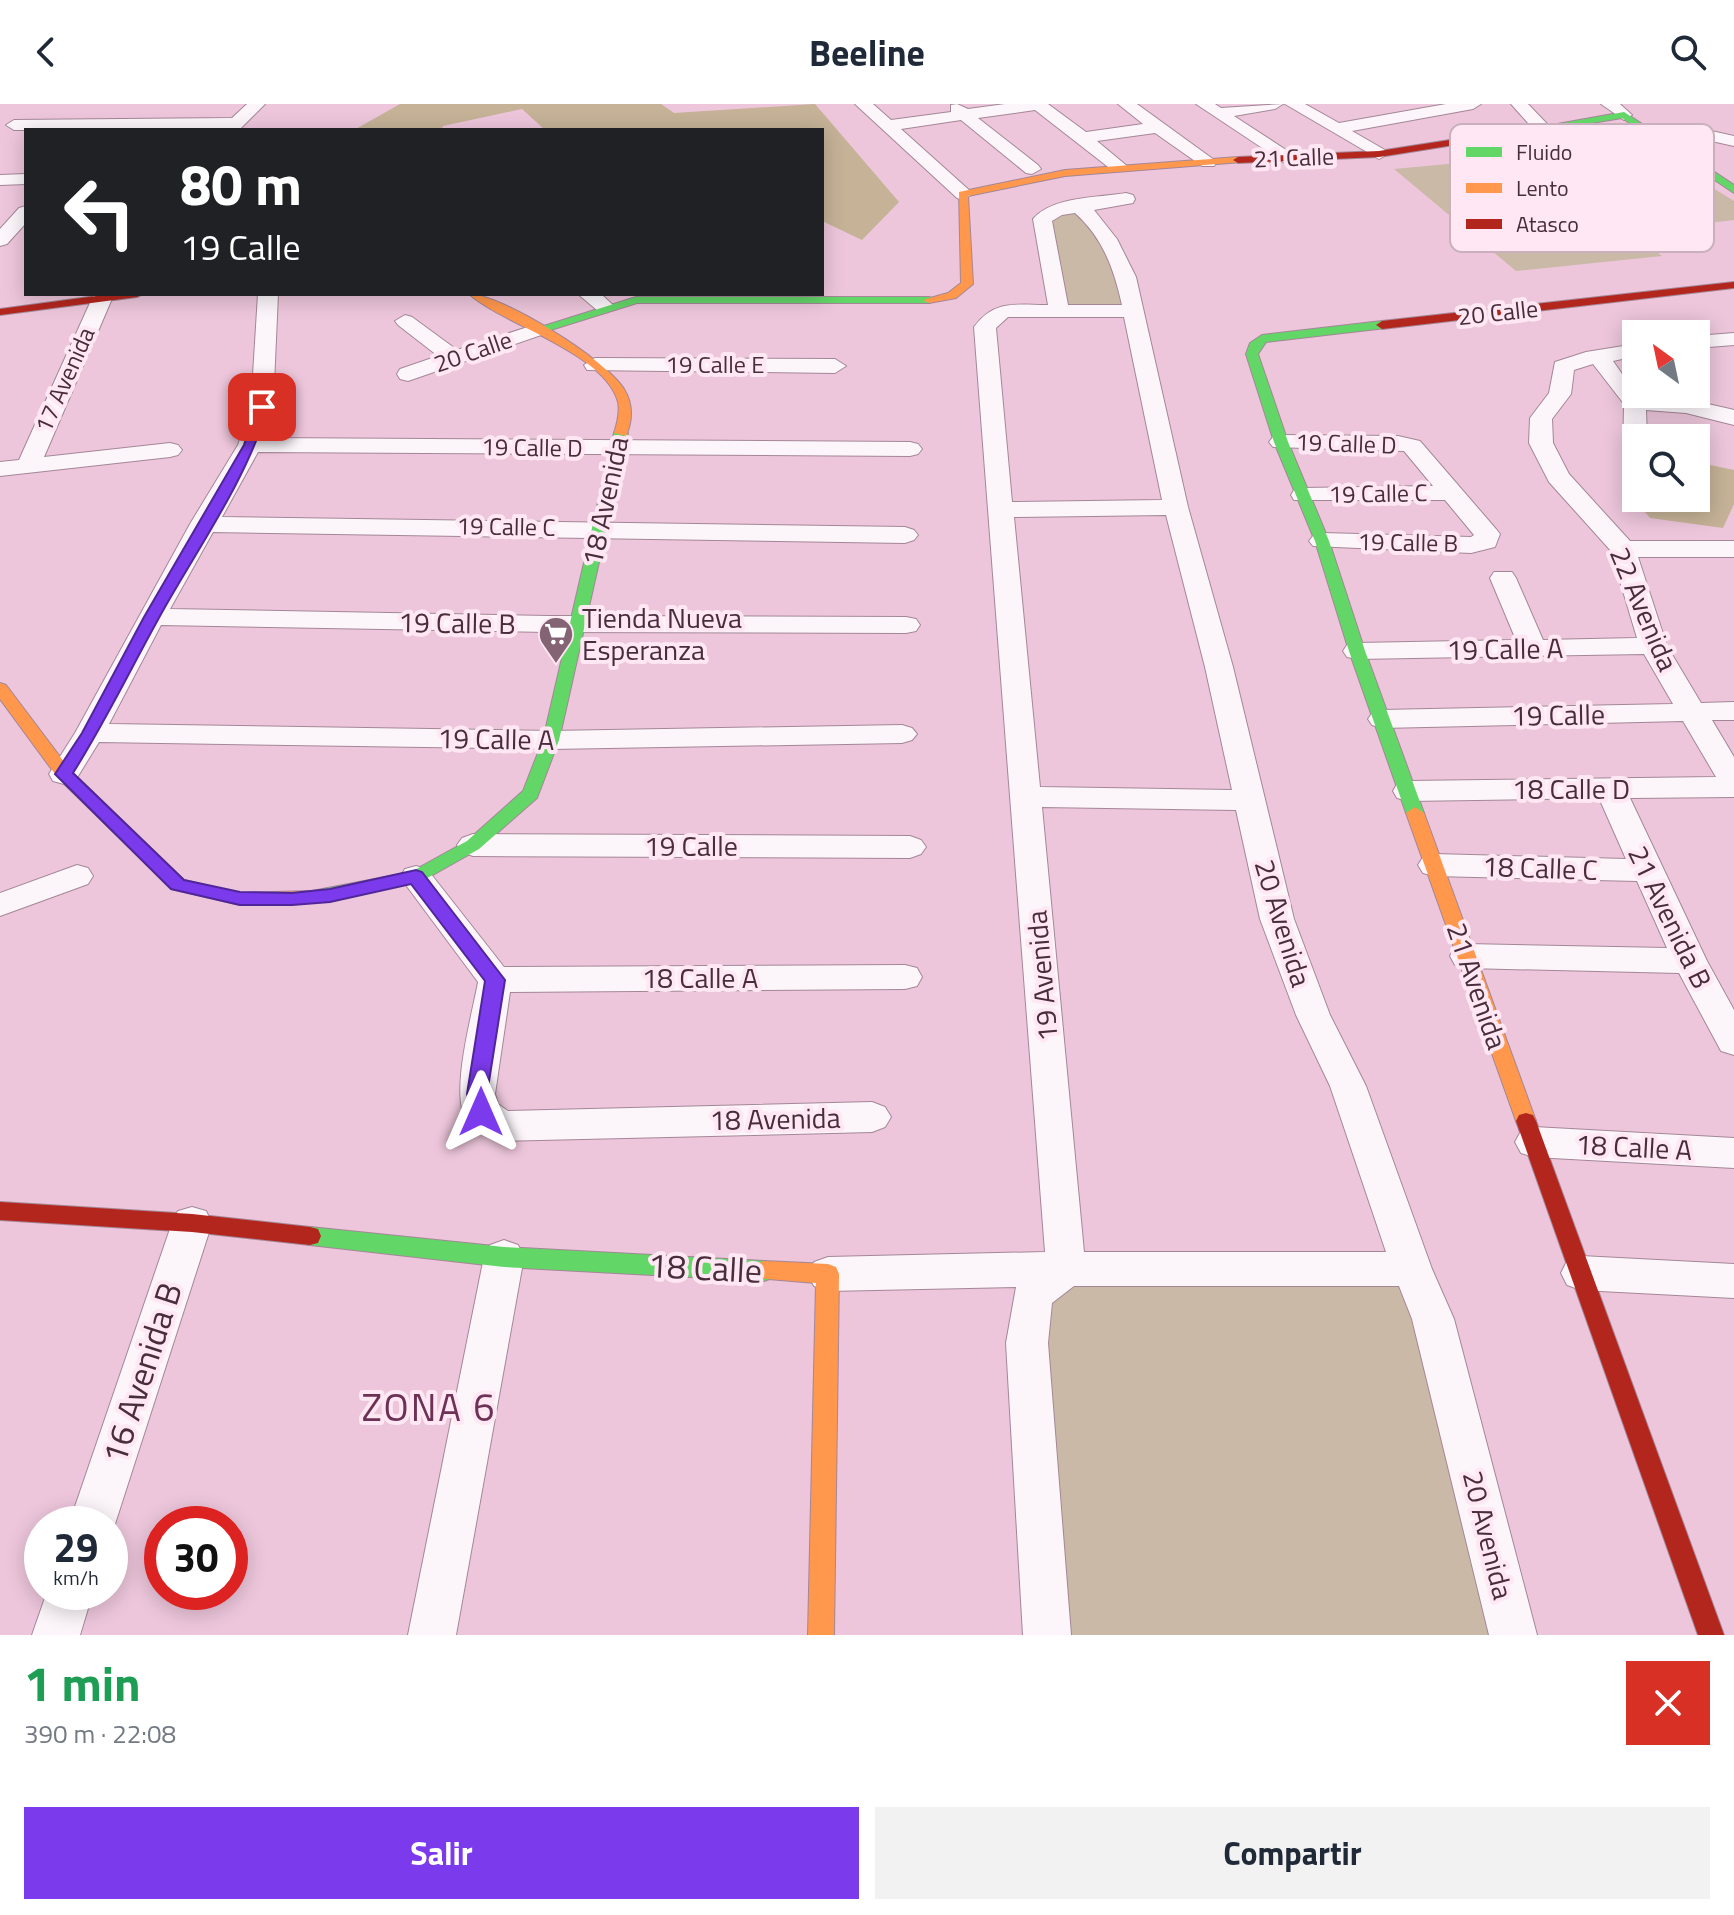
<!DOCTYPE html>
<html lang="es">
<head>
<meta charset="utf-8">
<style>
  body { margin:0; font-family:"Titillium Web",sans-serif; background:#f2f2f3; color:#1f2937; height:100vh; display:flex; flex-direction:column; font-size:30px; white-space:nowrap }
  * { box-sizing:border-box; margin:0 }
  p { font-size:26px; color:#747a83 }
  .icon { flex:none; width:44px; height:44px; fill:none; stroke:currentColor; stroke-width:2; stroke-linecap:round; stroke-linejoin:round }
  .map { position:relative; height:1531px; overflow:hidden }
  .side { display:flex; flex-direction:column; background:#fff; flex:1 }
  .side>* { flex:none }
  .hud { position:absolute; left:24px; top:24px; width:800px; height:168px; border-radius:0px; box-shadow:0 4px 20px #0003; background:#202124; color:#fff; overflow:hidden }
  .needle { width:52px; rotate:327deg }
  .fabs { position:absolute; left:1622px; top:216px; display:grid; gap:16px }
  .fabs a { display:grid; place-items:center; width:88px; height:88px; border-radius:0px; background:#fff; box-shadow:0 4px 20px #0003; font-size:40px }
  .speed { position:absolute; left:24px; top:1402px; display:flex; gap:16px; font-size:40px; font-weight:700; text-align:center }
  .speed>* { display:grid; place-content:center; width:104px; height:104px; border-radius:50%; background:#fff; box-shadow:0 4px 20px #0003; line-height:1 }
  .speed small { font-size:20px; font-weight:400 }
  .speed .limit { border:12px solid #d22; background:#fff; color:#111 }
  .pin { position:absolute; display:grid; place-items:center; width:68px; height:68px; color:#fff; margin:-34px; border-radius:16px; box-shadow:0 4px 12px #0006 }
  .me { position:absolute; width:88px; margin:-44px; rotate:0deg; stroke-linejoin:round; filter:drop-shadow(0 0 6px #0008) }
  .turn { display:flex; align-items:center; gap:28px; height:168px; padding:0 24px; font-size:36px }
  .turn .icon { width:104px; height:104px; stroke-width:2.5 }
  .turn b { display:block; font-size:56px; line-height:68px }
  .round { display:grid; place-items:center; flex:none; width:84px; height:84px; border-radius:0px; background:#f2f2f3 }
  .headline { display:flex; align-items:center; justify-content:space-between; height:136px; padding:0 24px }
  h1 { font-size:48px; font-weight:700; line-height:60px; color:#1e9e55 }
  .primary-button { display:flex; gap:16px; margin-top:auto; padding:16px 24px }
  .primary-button a { flex:1; height:92px; border-radius:0px; background:#7c3aed; color:#fff; font-size:32px; font-weight:700; line-height:92px; text-align:center }
  .primary-button a+a { background:#f2f2f3; color:#1f2937 }
  header { display:flex; justify-content:space-between; align-items:center; height:104px; padding:0 24px; background:#fff; font-size:36px; font-weight:700 }
  .map>svg:first-child { display:block }
  .green { fill:#cbb9a8 }
  .forest { fill:#c5b297 }
  .lines { fill:none; stroke-linecap:round; stroke-linejoin:round }
  .street-casing { stroke:#a48797; stroke-width:2 }
  .fast-casing { stroke:#a48797; stroke-width:2 }
  .slow-casing { stroke:#a48797; stroke-width:2 }
  .jam-casing { stroke:#a48797; stroke-width:2 }
  .street { fill:#fcf6fa; fill-rule:evenodd }
  .fast { fill:#63d668; fill-rule:evenodd }
  .slow { fill:#ff974d; fill-rule:evenodd }
  .jam { fill:#b3261e; fill-rule:evenodd }
  .route { fill:#7c3aed; stroke:#51269a; stroke-width:2 }
  .labels { text-anchor:middle; stroke-width:8; stroke-linejoin:round; paint-order:stroke }
  .far-street-label { font-size:24px; fill:#4a2d3d; stroke:#ffe8f3 }
  .street-label { font-size:28px; fill:#4a2d3d; stroke:#ffe8f3 }
  .poi-label { font-size:28px; fill:#4a2d3d; stroke:#ffe8f3; text-anchor:start }
  .near-street-label { font-size:34px; fill:#4a2d3d; stroke:#ffe8f3 }
  .near-quarter-label { font-size:38px; letter-spacing:2px; fill:#6c3154; stroke:#ffe8f3 }
  .key { fill:#ffe8f3; stroke:#c9b0bc; stroke-width:2 }
  .key-label { font-size:22px; fill:#4a2d3d }
</style>
</head>
<body>
<header><svg class="icon" aria-label="back" viewBox="0 0 24 24"><path d="M15 5l-7 7 7 7"/></svg>Beeline<svg class="icon" aria-label="search" viewBox="0 0 24 24"><circle cx="10" cy="10" r="6"/><path d="M15 15l6 6"/></svg></header>
<div class="map">
<svg width="1734" height="1531" viewBox="0 0 1734 1531">
  <rect width="100%" height="100%" fill="#edc6db"/>
  <g class="green">
    <path d="M1621,27L1734,97V116L1635,128L1582,92L1662,152L1516,167L1394,65L1523,53L1505,40Z"/>
    <path d="M1080,103L1097,118L1132,207L1059,206L1048,109Z"/>
    <path d="M1066,1165H1412L1513,1531H1047L1027,1239Z"/>
  </g>
  <g class="forest">
    <path d="M400,0H661L674,9L815,0L899,98L862,136L822,117V26H545L522,5L443,22L441,26H354Z"/>
    <path d="M1696,358L1734,366V400L1723,424L1650,414L1639,401H1692L1705,380L1696,369Z"/>
  </g>
  <g class="lines">
    <g class="street-casing">
      <g id="street">
        <path d="M247,0H265L239,26H14L6,21L14,16L232,14Z"/>
        <path d="M855,0H873L891,16L951,8V1L957,0L968,5L1005,0H1048L1086,28L1143,20L1118,0H1137L1217,58L1214,62H1202L1155,29L1097,37L1127,62L1124,66H1112L1035,6L978,14L1038,61L1041,65L1032,70L1026,69L961,16L901,25L969,86L972,90L963,96L957,94Z"/>
        <path d="M1196,0H1215L1221,4L1283,0L1275,5L1234,12L1300,55L1291,60L1285,59Z"/>
        <path d="M1285,0H1305L1339,19L1446,0H1481L1473,5L1352,27L1385,46L1388,50L1379,55Z"/>
        <path d="M1511,0H1528L1551,24L1548,28H1536Z"/>
        <path d="M1601,0H1620L1632,11L1624,16Z"/>
        <path d="M1647,20L1689,22L1734,32V42L1689,32L1641,29L1638,25L1641,21Z"/>
        <path d="M26,70V80L0,81V71Z"/>
        <path d="M1126,89L1133,91L1135,95L1133,99L1094,106L1117,135L1136,173L1188,403L1233,563L1294,815L1330,911L1366,982L1432,1165L1454,1215L1537,1531H1489L1412,1215L1399,1182H1074L1052,1199L1048,1239L1071,1531H1023L1006,1239L1016,1183L828,1187L814,1182L808,1170L814,1158L828,1153L1045,1148L974,223C995,195 1016,201 1048,201L1033,115C1052,92 1098,94 1126,89ZM1075,109C1103,134 1114,165 1122,201H1068L1052,117L1062,111ZM1008,213H1124L1162,396L1012,398L996,224ZM1166,411L1205,563L1232,686L1040,683L1014,413ZM1042,703L1236,706L1260,815L1296,911L1330,982L1386,1148H1084Z"/>
        <path d="M26,102V119L7,140L0,142V125L19,104Z"/>
        <path d="M94,190H114L44,353L170,339L178,341L182,346L178,351L170,353L0,372V358L19,356Z"/>
        <path d="M258,190H278L273,303L264,334L910,338L918,340L922,345L918,350L910,352L258,348L222,413L905,423L914,426L918,431L914,436L905,439L213,428L170,505L548,512L906,513L916,515L920,521L916,527L906,529L548,528L161,521L109,620L551,627L902,621L912,624L917,630L912,636L902,639L551,645L99,638L75,677L64,680L53,677L49,670L75,629L190,420L238,341L251,303Z"/>
        <path d="M578,190H601L615,203L605,209L598,207Z"/>
        <path d="M405,211L412,213L457,246L537,220L548,226L544,230L408,277L400,275L397,270L400,265L438,252L398,221L395,217Z"/>
        <path d="M1734,229V241L1696,244V232Z"/>
        <path d="M1636,240V252L1613,257L1636,290L1641,293L1686,295L1730,305L1734,306V321L1686,309L1646,306L1647,334H1636V363L1627,361L1623,356L1624,300L1593,260L1574,266L1571,290L1552,315L1553,339L1569,370L1630,437H1734V453H1638L1667,542L1701,599L1734,598V616H1712L1734,653V693L1630,694L1707,857L1734,906V951L1721,947L1679,869L1467,864L1455,861L1450,852L1455,843L1467,840L1667,844L1637,777L1434,772L1423,769L1418,761L1423,753L1434,750L1626,755L1599,694L1408,697L1397,694L1393,687L1397,680L1408,677L1716,673L1683,617L1382,624L1372,621L1368,615L1372,609L1382,606L1673,600L1644,550L1357,555L1347,553L1343,547L1347,541L1357,539L1516,536L1490,474L1494,468H1512L1516,474L1543,536L1637,534L1611,447L1549,378L1529,339L1530,314L1549,289L1555,258L1586,248Z"/>
        <path d="M595,254L835,255L846,262L835,269L587,266L584,261Z"/>
        <path d="M1281,331L1398,332L1420,337L1496,425L1500,430L1495,443L1471,449L1313,442L1309,437L1313,432L1322,429L1471,433L1474,431L1445,396H1294L1291,391L1294,386L1303,384L1433,382L1404,347L1273,343L1269,338L1273,333Z"/>
        <path d="M473,730L910,732L921,736L926,743L921,750L910,754L473,752L462,748L457,741L462,734Z"/>
        <path d="M77,761L88,764L93,772L88,780L0,812V789Z"/>
        <path d="M416,762L427,765L504,863L905,861L917,864L922,873L917,882L905,885L510,888L495,990L498,1000L508,1007L872,998L885,1003L891,1013L885,1023L872,1028L502,1037C491,1033 478,1028 469,1019C447,997 473,908 478,878L400,773L405,765Z"/>
        <path d="M1534,1023L1734,1034V1064L1534,1053L1521,1049L1515,1038L1521,1027Z"/>
        <path d="M192,1103L206,1107L212,1119L115,1420L110,1431V1420H69L172,1119L178,1107Z"/>
        <path d="M504,1136L518,1141L524,1153L456,1531H408L484,1153L490,1141Z"/>
        <path d="M1581,1152L1734,1160V1194L1581,1186L1567,1181L1561,1169L1567,1157Z"/>
        <path d="M47,1488H93L80,1531H32Z"/>
      </g>
    </g>
    <g class="fast-casing">
      <g id="fast">
        <path d="M1624,8L1734,81V89L1622,14L1501,34L1496,31Z"/>
        <path d="M636,193H929L935,196L929,199H637L541,229L531,226Z"/>
        <path d="M1382,217L1386,218V224L1266,238L1258,250L1288,338L1329,437L1365,547L1424,709L1415,715L1406,709L1349,547L1315,437L1274,338L1246,250L1250,239L1262,231Z"/>
        <path d="M621,325L628,329L559,636L537,694L479,745L422,777L312,799L306,797L303,793L306,789L312,787L411,768L467,737L523,687L543,636L614,329Z"/>
        <path d="M310,1123L504,1143L764,1157L772,1160L775,1167L772,1174L764,1177L504,1163L310,1141L302,1139L299,1132L302,1125Z"/>
      </g>
    </g>
    <g class="slow-casing">
      <g id="slow">
        <path d="M1238,53L1243,56L1242,58L1065,72L968,92L973,180L956,194L929,199L923,196L948,189L961,179L959,88L1065,66Z"/>
        <path d="M469,190C501,190 607,256 624,285C633,300 633,316 626,332L614,329C617,320 620,308 618,298C605,249 504,221 469,190Z"/>
        <path d="M0,579L6,581L70,666L184,776L240,789L312,787L318,789L321,793L318,797L240,801L172,785L58,674L0,595Z"/>
        <path d="M1415,703L1424,709L1536,1017L1533,1023L1526,1025L1519,1023L1516,1017L1406,709Z"/>
        <path d="M764,1157L828,1160L836,1163L839,1170L834,1531H808L816,1179L756,1174L753,1167L756,1160Z"/>
      </g>
    </g>
    <g class="jam-casing">
      <g id="jam">
        <path d="M1501,28L1504,29V33L1379,53L1238,59L1233,56L1238,53L1379,47Z"/>
        <path d="M1734,178V184L1382,225L1376,221L1382,217Z"/>
        <path d="M111,190H143L137,193L0,211V205Z"/>
        <path d="M1526,1009L1533,1011L1536,1017L1724,1531H1698L1516,1017L1519,1011Z"/>
        <path d="M0,1098L192,1110L310,1123L318,1125L321,1132L318,1139L310,1141L192,1128L0,1116Z"/>
      </g>
    </g>
    <use href="#street" class="street"/>
    <use href="#fast" class="fast"/>
    <use href="#slow" class="slow"/>
    <use href="#jam" class="jam"/>
  </g>
  <path class="route" d="M257,300L268,303C247,374 202,438 165,503C134,558 107,615 73,669L184,776L240,788L292,789L330,785L416,766L422,768L505,876L487,990L491,1008L488,1014L481,1016L473,1014L467,990L485,877L411,780L330,798L292,801H240L171,785L55,670L82,629L144,513L244,341Z"/>
  <defs>
    <g id="supermarket-pin" transform="scale(1.8)"><path d="M0 17L-7.5 6A9.5 9.5 0 1 1 7.5 6Z" fill="#836374" stroke="#ffe8f3"/><path d="M-6-5.5h2.5l.6 2H6L4.5 2H-2.5L-4.4-4H-6ZM-1.5 3.2a1.3 1.3 0 1 0 .1 0ZM3 3.2a1.3 1.3 0 1 0 .1 0Z" fill="#fff"/></g>
  </defs>
  <g fill-rule="evenodd">
    <use href="#supermarket-pin" x="556" y="530"/>
  </g>
  <g class="labels">
    <g class="far-street-label">
      <text transform="translate(1294 54) rotate(-2)" y="8">21 Calle</text>
      <text transform="translate(1498 209) rotate(-6)" y="8">20 Calle</text>
      <text transform="translate(473 248) rotate(-19)" y="8">20 Calle</text>
      <text x="715" y="269">19 Calle E</text>
      <text transform="translate(65 276) rotate(-66)" y="8">17 Avenida</text>
      <text transform="translate(1346 340) rotate(2)" y="8">19 Calle D</text>
      <text transform="translate(532 344) rotate(1)" y="8">19 Calle D</text>
      <text transform="translate(1378 390) rotate(-1)" y="8">19 Calle C</text>
      <text transform="translate(506 423) rotate(1)" y="8">19 Calle C</text>
      <text transform="translate(1408 439) rotate(1)" y="8">19 Calle B</text>
    </g>
    <g class="street-label">
      <text transform="translate(605 397) rotate(-78)" y="10">18 Avenida</text>
      <text transform="translate(1644 505) rotate(67)" y="10">22 Avenida</text>
      <text transform="translate(457 519) rotate(1)" y="10">19 Calle B</text>
      <text transform="translate(1505 545) rotate(-1)" y="10">19 Calle A</text>
      <text transform="translate(1558 611) rotate(-1)" y="10">19 Calle</text>
      <text transform="translate(496 635) rotate(1)" y="10">19 Calle A</text>
      <text x="1571" y="695">18 Calle D</text>
      <text x="691" y="752">19 Calle</text>
      <text transform="translate(1540 764) rotate(2)" y="10">18 Calle C</text>
      <text transform="translate(1670 813) rotate(64)" y="10">21 Avenida B</text>
      <text transform="translate(1283 819) rotate(73)" y="10">20 Avenida</text>
      <text transform="translate(1042 872) rotate(-95)" y="10">19 Avenida</text>
      <text x="700" y="884">18 Calle A</text>
      <text transform="translate(1477 882) rotate(71)" y="10">21 Avenida</text>
      <text transform="translate(775 1015) rotate(-1)" y="10">18 Avenida</text>
      <text transform="translate(1634 1043) rotate(3)" y="10">18 Calle A</text>
      <text transform="translate(1488 1431) rotate(76)" y="10">20 Avenida</text>
    </g>
    <g class="poi-label">
      <text x="582" y="524">Tienda Nueva<tspan x="582" dy="32">Esperanza</tspan></text>
    </g>
    <g class="near-street-label">
      <text transform="translate(705 1164) rotate(3)" y="12">18 Calle</text>
      <text transform="translate(142 1269) rotate(-72)" y="12">16 Avenida B</text>
    </g>
    <g class="near-quarter-label">
      <text x="429" y="1317">ZONA 6</text>
    </g>
  </g>
  <rect x="1450" y="20" width="264" height="128" rx="12" class="key"/>
  <rect x="1466" y="43" width="36" height="10" fill="#63d668"/>
  <rect x="1466" y="79" width="36" height="10" fill="#ff974d"/>
  <rect x="1466" y="115" width="36" height="10" fill="#b3261e"/>
  <g class="key-label">
    <text x="1516" y="56">Fluido</text>
    <text x="1516" y="92">Lento</text>
    <text x="1516" y="128">Atasco</text>
  </g>
</svg>
<div class="fabs">
<a><svg class="needle" viewBox="-14 -14 28 28"><path d="M0-13l5 13h-10z" fill="#e53935"/><path d="M0 13l5-13h-10z" fill="#747a83"/></svg></a>
<a><svg class="icon" aria-label="search" viewBox="0 0 24 24"><circle cx="10" cy="10" r="6"/><path d="M15 15l6 6"/></svg></a>
</div>
<div class="speed"><div>29<small>km/h</small></div><div class="limit">30</div></div>
<div class="pin" style="left:262px;top:303px;background:#d93025"><svg class="icon" aria-label="arrive" viewBox="0 0 24 24"><path d="M6 21V4h12l-3 4 3 4H6"/></svg></div>
<svg class="me" style="left:481px;top:1008px" viewBox="-20 -20 40 40"><path d="M0-17L14 15 0 8-14 15z" fill="#7c3aed" stroke="#fff" stroke-width="4"/></svg>
<div class="hud">
<div class="turn"><svg class="icon" aria-label="left" viewBox="0 0 24 24"><path d="M17 20v-9H6M10 6l-5 5 5 5"/></svg><div><b>80 m</b>19 Calle</div></div>
</div>
</div>
<section class="side">
<div class="headline"><div><h1>1 min</h1><p>390 m · 22:08</p></div><a class="round" style="background:#d93025;color:#fff"><svg class="icon" aria-label="close" viewBox="0 0 24 24"><path d="M6 6l12 12M18 6L6 18"/></svg></a></div>
<div class="primary-button"><a>Salir</a><a>Compartir</a></div>
</section>
</body>
</html>
